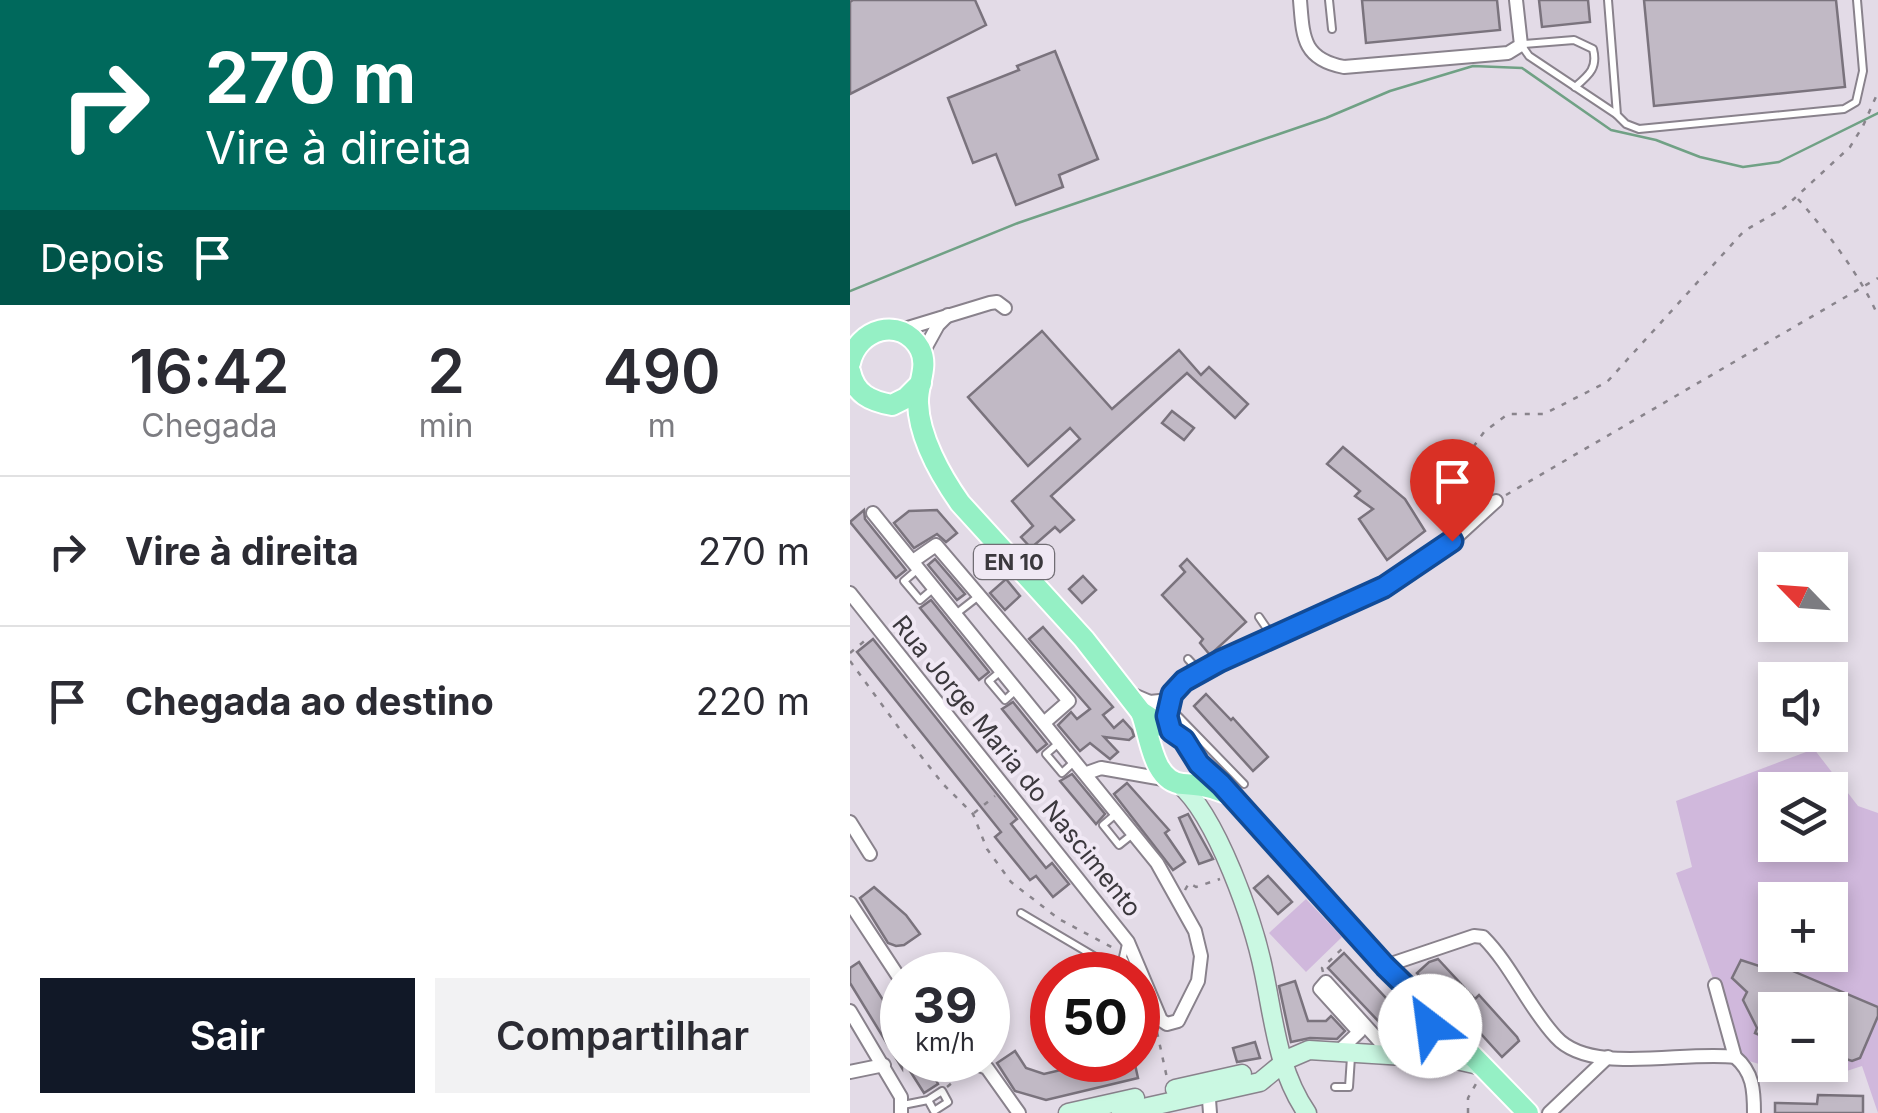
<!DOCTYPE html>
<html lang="pt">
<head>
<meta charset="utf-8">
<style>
  body { margin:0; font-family:Inter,sans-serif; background:#f2f2f3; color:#2b2b33; height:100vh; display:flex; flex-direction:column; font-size:38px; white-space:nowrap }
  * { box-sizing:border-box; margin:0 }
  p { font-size:32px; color:#7c7c81 }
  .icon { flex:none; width:55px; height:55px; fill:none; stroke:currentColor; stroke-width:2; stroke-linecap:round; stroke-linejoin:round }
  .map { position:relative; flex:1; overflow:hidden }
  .details { display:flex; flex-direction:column; background:#fff; width:850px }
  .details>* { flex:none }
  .hud { background:#00695c; color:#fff; overflow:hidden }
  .needle { width:65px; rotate:295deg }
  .fabs { position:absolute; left:908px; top:552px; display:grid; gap:20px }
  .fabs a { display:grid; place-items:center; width:90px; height:90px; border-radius:0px; background:#fff; box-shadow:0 5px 15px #0003; font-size:50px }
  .speed { position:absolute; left:30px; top:952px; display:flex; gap:20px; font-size:50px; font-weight:700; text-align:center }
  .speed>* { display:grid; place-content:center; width:130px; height:130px; border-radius:50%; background:#fff; box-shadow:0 5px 15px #0003; line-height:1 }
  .speed small { font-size:25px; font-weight:400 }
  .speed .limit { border:15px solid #d22; background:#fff; color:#111 }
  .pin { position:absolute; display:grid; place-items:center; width:85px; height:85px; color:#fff; margin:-102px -42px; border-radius:50% 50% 50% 0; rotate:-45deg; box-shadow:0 0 10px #0007 }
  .pin .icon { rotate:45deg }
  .me { position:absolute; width:110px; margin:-55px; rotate:330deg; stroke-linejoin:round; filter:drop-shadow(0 0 8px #0008) }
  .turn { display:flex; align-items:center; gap:35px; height:210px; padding:0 40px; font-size:45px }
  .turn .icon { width:130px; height:130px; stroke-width:2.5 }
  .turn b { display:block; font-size:70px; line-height:85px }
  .then { display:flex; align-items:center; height:95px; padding:0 40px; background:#0003; gap:20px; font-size:38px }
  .eta { display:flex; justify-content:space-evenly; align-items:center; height:170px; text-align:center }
  .eta b { font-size:60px; font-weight:600; line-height:70px }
  .button { display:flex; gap:20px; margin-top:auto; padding:20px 40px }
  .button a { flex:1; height:115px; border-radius:0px; background:#111827; color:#fff; font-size:40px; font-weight:600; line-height:115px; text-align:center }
  .button a+a { background:#f2f2f3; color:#2b2b33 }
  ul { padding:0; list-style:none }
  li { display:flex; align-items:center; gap:30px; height:150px; padding:0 40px; border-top:2px solid #e1e1e2 }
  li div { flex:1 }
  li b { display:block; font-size:38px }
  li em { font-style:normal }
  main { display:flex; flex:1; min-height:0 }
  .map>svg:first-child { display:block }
  .green { fill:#d0b8dc; fill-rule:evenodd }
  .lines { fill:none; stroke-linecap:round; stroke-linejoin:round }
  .stream { stroke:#70a185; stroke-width:2.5 }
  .building { fill:#c1b9c5; stroke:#7a737d; stroke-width:2.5 }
  .service-casing { stroke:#89828c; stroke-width:10 }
  .minor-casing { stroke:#89828c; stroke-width:16 }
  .secondary-casing { stroke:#89828c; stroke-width:21 }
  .primary-casing { stroke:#fff; stroke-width:24 }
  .path { stroke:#89848c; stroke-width:2.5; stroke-dasharray:5 8; stroke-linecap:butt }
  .service { stroke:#fff; stroke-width:6 }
  .minor { stroke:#fff; stroke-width:12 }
  .secondary { stroke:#caf8e2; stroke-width:18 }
  .primary { stroke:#95f0c5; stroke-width:20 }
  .route-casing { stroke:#114b97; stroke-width:25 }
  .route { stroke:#1a73e8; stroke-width:18 }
  .labels { text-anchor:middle; stroke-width:8; stroke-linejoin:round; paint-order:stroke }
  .shield { fill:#f0e8f4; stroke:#716d74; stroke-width:2.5 }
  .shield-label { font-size:22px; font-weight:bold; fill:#3b383d }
  .street-label { font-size:25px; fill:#3b383d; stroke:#f0e8f4 }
</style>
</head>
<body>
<main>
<section class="details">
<div class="hud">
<div class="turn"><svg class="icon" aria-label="right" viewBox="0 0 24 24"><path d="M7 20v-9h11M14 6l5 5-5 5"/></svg><div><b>270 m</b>Vire à direita</div></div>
<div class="then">Depois<svg class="icon" aria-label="arrive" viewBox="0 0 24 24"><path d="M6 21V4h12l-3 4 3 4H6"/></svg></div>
</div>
<div class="eta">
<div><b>16:42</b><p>Chegada</p></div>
<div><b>2</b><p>min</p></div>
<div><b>490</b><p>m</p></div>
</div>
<ul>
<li><svg class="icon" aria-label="right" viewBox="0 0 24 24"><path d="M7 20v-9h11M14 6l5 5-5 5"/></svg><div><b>Vire à direita</b></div><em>270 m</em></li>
<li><svg class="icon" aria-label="arrive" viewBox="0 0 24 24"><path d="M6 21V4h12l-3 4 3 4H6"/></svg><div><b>Chegada ao destino</b></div><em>220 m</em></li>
</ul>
<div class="button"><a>Sair</a><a>Compartilhar</a></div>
</section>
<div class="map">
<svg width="1028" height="1113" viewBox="0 0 1028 1113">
  <rect width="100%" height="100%" fill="#e3dbe7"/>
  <g class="green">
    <path d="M964,749L1008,806L1028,813V1113L1012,1066L966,1081L899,1061L889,1053L826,873L842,867L826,801ZM925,790H980V845H925ZM925,900H980V955H925ZM925,1010H980V1065H925Z"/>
    <path d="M456,899L492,937L456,972L419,933Z"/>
  </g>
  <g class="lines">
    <path class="stream" d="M0,291L168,223L476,118L540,91L623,66L672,68L761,130L806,140L850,157L893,167L929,162L1028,113"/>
  </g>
  <g class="building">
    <path d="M3,0H125L136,25L0,94V2Z"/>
    <path d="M512,0H647L650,30L516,43Z"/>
    <path d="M689,0H738L740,22L692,27Z"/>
    <path d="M794,0H986L995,87L804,106Z"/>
    <path d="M205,51L248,159L209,175L213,187L166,205L146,154L123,163L98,98L169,70L167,66Z"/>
    <path d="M192,331L262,409L329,350L351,375L359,367L398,404L385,418L337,373L201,496L224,520L210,532L205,527L181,548L171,537L183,526L162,501L230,439L220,428L178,466L118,397Z"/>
    <path d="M322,411L344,428L334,440L312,423Z"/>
    <path d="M493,447L555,499L575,531L537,560L509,519L523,509L505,496L510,491L477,464Z"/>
    <path d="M14,510L15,519L56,570L46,578L0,522Z"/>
    <path d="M87,510L107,533L96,542L87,534L64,548L44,523L59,511Z"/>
    <path d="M85,559L115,594L107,600L78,565Z"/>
    <path d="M337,559L396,622L360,655L350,643L353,639L312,595L335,572L330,566Z"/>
    <path d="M233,576L246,590L232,603L219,589Z"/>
    <path d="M156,579L170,596L155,610L140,593Z"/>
    <path d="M81,600L139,672L129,680L70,608Z"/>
    <path d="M193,627L263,707L253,715L264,728L273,720L282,730L284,736L279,740L254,737L268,752L260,759L240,743L230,751L208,725L221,712L227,719L240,709L179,639Z"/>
    <path d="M23,639L167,819L161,824L196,868L202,863L219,884L203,897L186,876L180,880L145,837L151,832L7,652Z"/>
    <path d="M356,694L381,720L383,718L418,757L403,771L344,706Z"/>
    <path d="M163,702L197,744L187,752L152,709Z"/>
    <path d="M222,774L255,814L246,824L210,781Z"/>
    <path d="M277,783L319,830L315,833L335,862L323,870L264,794Z"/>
    <path d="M338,814L363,859L349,864L329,818Z"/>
    <path d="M418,876L442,902L428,914L404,888Z"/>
    <path d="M24,887L56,915L70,934L54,945L46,946L38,943L10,898Z"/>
    <path d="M494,953L564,1028L553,1043H549L478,968Z"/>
    <path d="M912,958L1028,1007V1016L1010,1058L1002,1061L993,1058L980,1063V1010H925V1042L905,1033L907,1028L893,1000L897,992L882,978L891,960L909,966Z"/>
    <path d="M588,959L625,999L629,995L667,1037L669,1041L652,1057L612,1013L607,1017L567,973L579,962Z"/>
    <path d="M9,962L52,1030V1068L0,983V968Z"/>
    <path d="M445,981L458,1021H476L481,1016L495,1031L487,1039L460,1038L441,1042L429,986Z"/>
    <path d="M138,1018L157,1025L151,1042L138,1038Z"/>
    <path d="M405,1042L410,1058L387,1062L383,1048Z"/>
    <path d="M165,1051L176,1068L194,1074L253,1060H284L288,1078L196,1100L165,1091L147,1063Z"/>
    <path d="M53,1060H76L88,1084L74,1093Z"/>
    <path d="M968,1095L1013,1096V1113H925V1103L967,1104Z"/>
  </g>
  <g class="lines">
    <g class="service-casing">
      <g id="service">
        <path d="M479,0L482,29"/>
        <path d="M758,0L767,115L776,124L789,129L994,109L1006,102L1013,71L1007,0"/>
        <path d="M673,44L724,40L743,49C748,68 739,75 725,87"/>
        <path d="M672,46L679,56L766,114"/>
        <path d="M68,569L54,581L70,600L84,588"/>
        <path d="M107,613L130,595"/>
        <path d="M409,617L422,636"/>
        <path d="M338,659L350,672"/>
        <path d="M151,671L139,681L155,700L167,689"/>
        <path d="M319,712L328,716L394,784"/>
        <path d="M210,742L196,754L212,773L226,760"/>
        <path d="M267,813L253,825L269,845L284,833"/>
        <path d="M171,913L276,975"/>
        <path d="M276,944L273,957L282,975"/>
        <path d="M574,1049L611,1051"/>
        <path d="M485,1087H499L501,1057"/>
        <path d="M53,1105L78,1100L92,1091L98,1102L84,1111L78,1100"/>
      </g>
    </g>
    <g class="minor-casing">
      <g id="minor">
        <path d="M450,0C453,36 452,59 494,67L658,53L671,45L666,0"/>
        <path d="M48,331L140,303L147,302L155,308"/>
        <path d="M72,354L88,325L98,315"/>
        <path d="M63,561L86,545L219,701L195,722"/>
        <path d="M0,593L278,942L311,1020L317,1024L328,1021L348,981L351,956L345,931L307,863L23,513"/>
        <path d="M279,693L300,702L319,700"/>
        <path d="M321,730L317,716L319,700L335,681L422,636L534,587L602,541L646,501"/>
        <path d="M237,773L251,768L319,780"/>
        <path d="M0,822L20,854"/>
        <path d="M0,903L52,982"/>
        <path d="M535,966L624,936L633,937C662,966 678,1007 706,1037C741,1076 835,1050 885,1057C903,1072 904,1090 904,1113"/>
        <path d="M865,985L885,1057"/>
        <path d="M0,1011L51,1097V1113"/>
        <path d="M489,1051L509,1032L470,989L476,982L541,1054"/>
        <path d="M117,1060L137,1068L169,1113"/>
        <path d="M0,1072L34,1065"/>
        <path d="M358,1086L360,1113"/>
        <path d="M699,1113L758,1057"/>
      </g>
    </g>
    <g class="secondary-casing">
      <g id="secondary">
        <path d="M328,783C367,815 404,923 414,973C424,1021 428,1071 457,1113"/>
        <path d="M559,1055L572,1044L583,1014"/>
        <path d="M325,1089L392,1074"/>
        <path d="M218,1113L285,1098"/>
        <path d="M271,1113L410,1082L438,1059L459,1050L602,1059L633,1066"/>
      </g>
    </g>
    <g class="primary-casing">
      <g id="primary">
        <path d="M0,363C7,329 51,315 70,349C79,367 67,384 68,403C69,437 91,476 110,503L234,639L291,712L334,740L349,764L371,784L535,966L678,1113"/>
        <path d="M0,371C5,394 20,401 42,405L56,398L71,383"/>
        <path d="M291,712C300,734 302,782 333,784C348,785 359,786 373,792"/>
      </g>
    </g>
    <g class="path">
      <path d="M948,199C977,232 1011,276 1028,316"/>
      <path d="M639,491L619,463V453L634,432L658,414H694L757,382L894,231L934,208L1000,147L1013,126L1028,92"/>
      <path d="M656,495L1028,278"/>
      <path d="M0,653L18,638"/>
      <path d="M0,661L49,728L93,784L123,814L137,849L161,882L209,919L267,950"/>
      <path d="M124,813L145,796"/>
      <path d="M335,890L339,883L346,887L370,879"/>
      <path d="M473,972L472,968L495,946"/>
      <path d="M307,1032L317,1078"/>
      <path d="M97,1087L108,1078V1066"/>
      <path d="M618,1113V1098L627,1082"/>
    </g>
    <use href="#service" class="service"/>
    <use href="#minor" class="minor"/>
    <use href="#secondary" class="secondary"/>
    <use href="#primary" class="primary"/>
  </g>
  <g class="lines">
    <g class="route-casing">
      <path id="route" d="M580,1026L584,1014L535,966L371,784L349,764L334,740L321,731L317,716L322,694L334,681L370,661L534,587L602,541"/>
    </g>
    <use href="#route" class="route"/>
  </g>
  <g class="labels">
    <rect class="shield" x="124" y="545" width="80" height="34" rx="8"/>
    <g class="shield-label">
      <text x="164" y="570">EN 10</text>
    </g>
    <g class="street-label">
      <text transform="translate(167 766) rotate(51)" y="9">Rua Jorge Maria do Nascimento</text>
    </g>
  </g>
</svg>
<div class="fabs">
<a><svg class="needle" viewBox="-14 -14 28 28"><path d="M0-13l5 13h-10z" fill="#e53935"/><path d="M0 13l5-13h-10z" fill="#7c7c81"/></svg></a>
<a><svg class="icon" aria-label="sound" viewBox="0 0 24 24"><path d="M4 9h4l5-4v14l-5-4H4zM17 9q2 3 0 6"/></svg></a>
<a><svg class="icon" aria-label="layers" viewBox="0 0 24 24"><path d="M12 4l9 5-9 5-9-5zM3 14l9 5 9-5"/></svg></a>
<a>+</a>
<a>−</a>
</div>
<div class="speed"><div>39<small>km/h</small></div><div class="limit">50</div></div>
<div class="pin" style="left:602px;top:541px;background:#d93025"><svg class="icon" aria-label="arrive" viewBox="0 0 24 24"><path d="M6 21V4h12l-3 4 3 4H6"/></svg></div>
<svg class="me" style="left:580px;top:1026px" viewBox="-20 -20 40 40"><circle r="19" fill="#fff"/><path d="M0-13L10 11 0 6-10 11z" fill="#1a73e8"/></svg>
</div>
</main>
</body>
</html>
